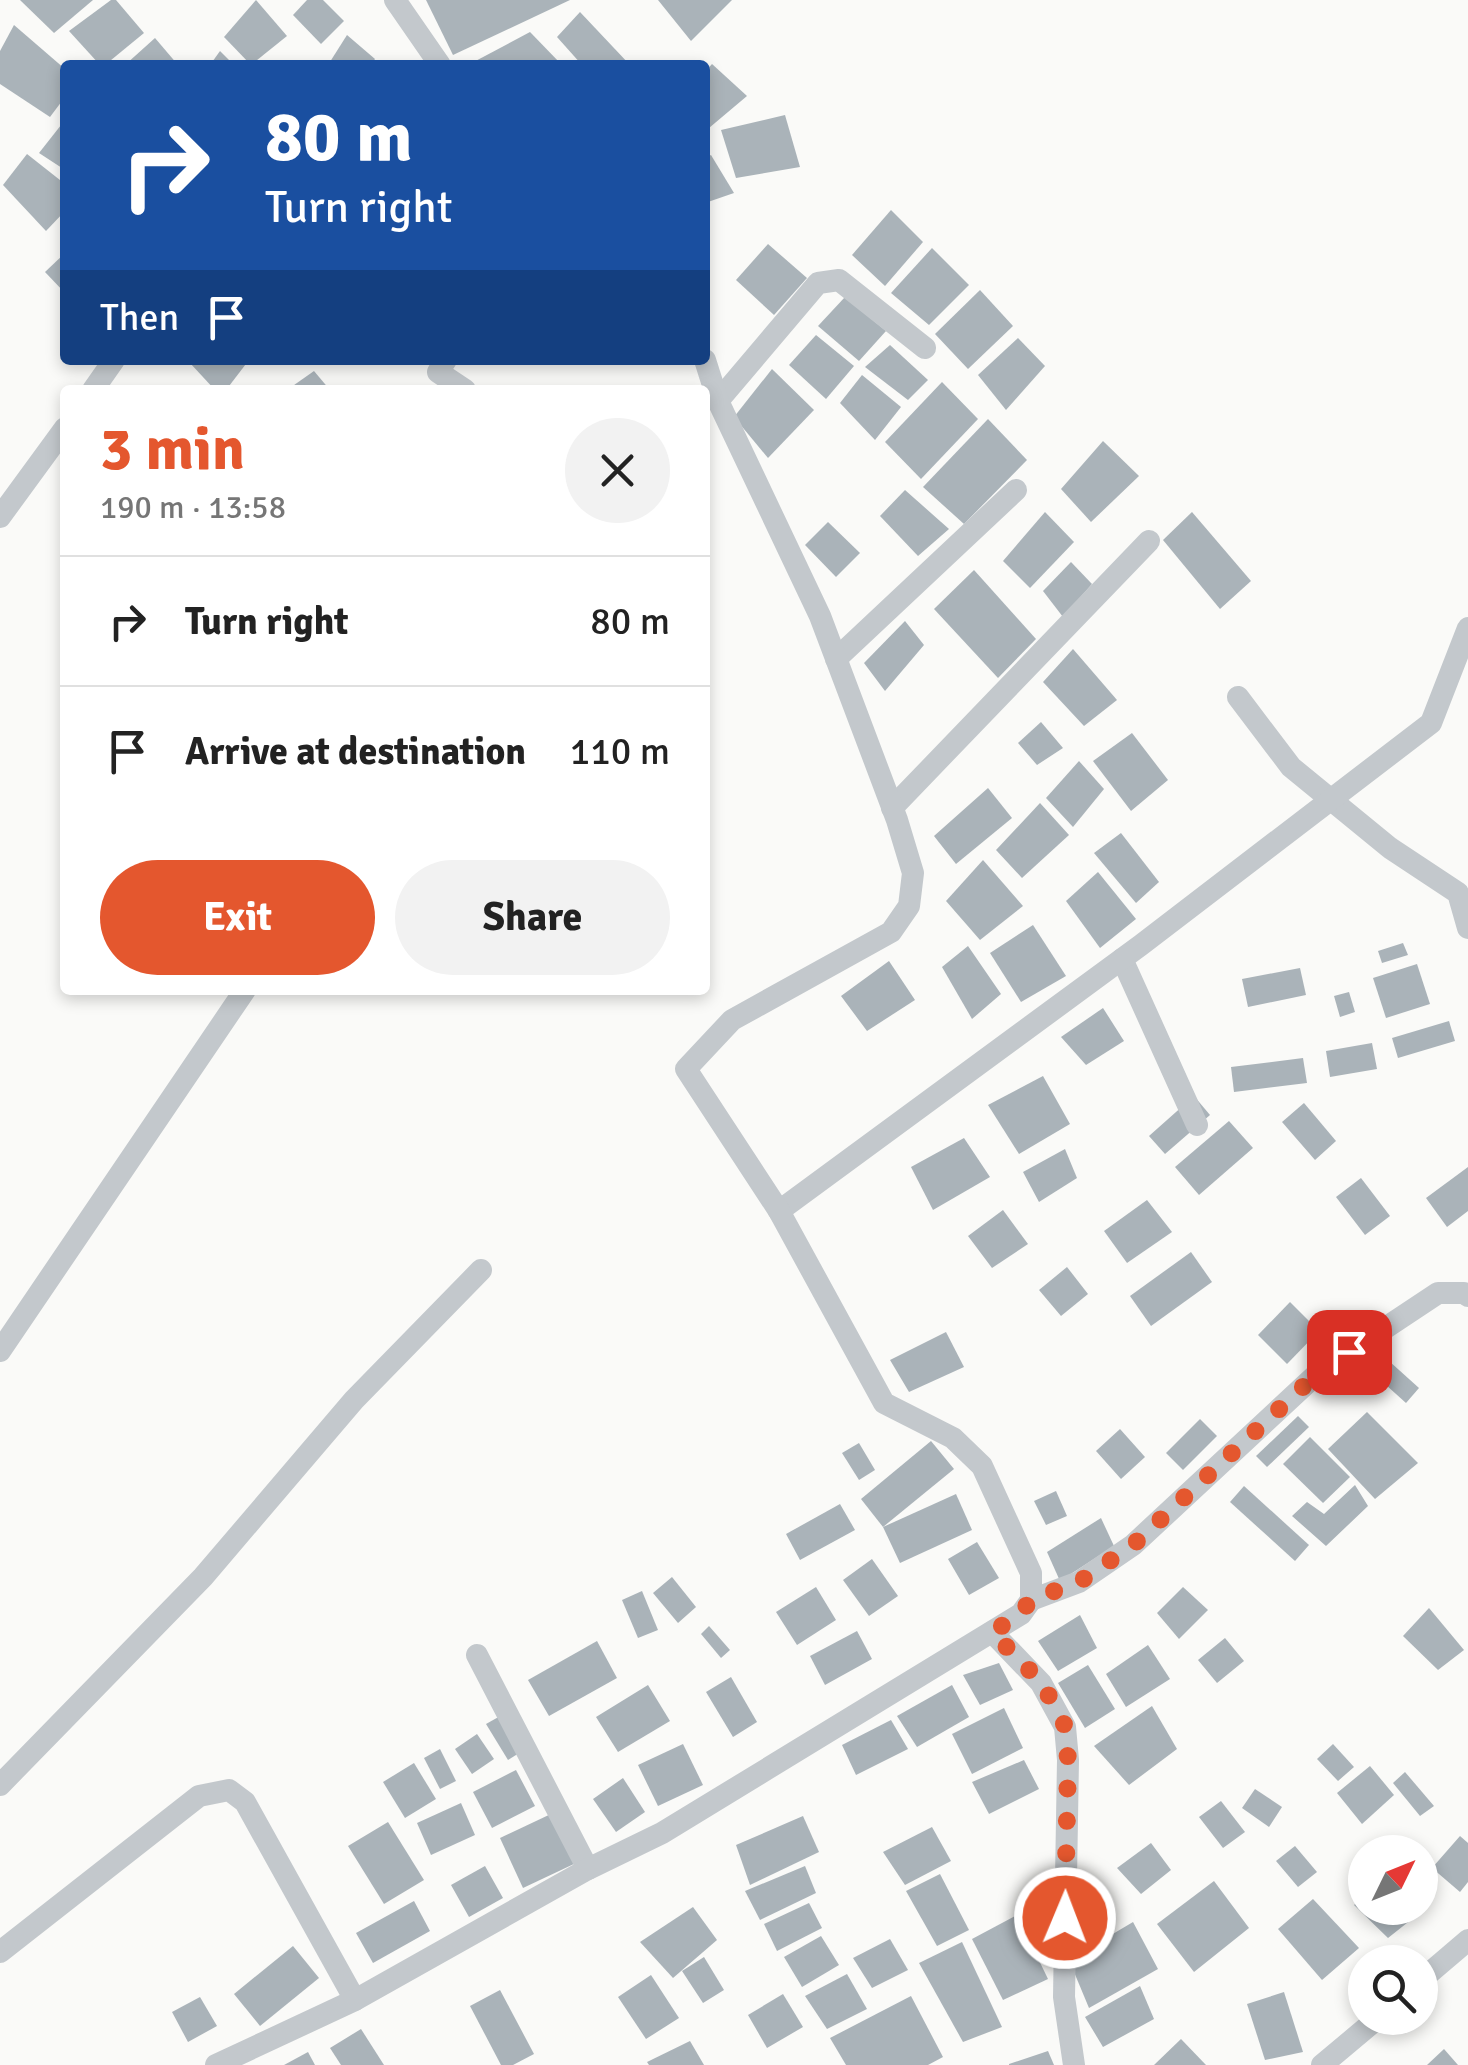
<!DOCTYPE html>
<html lang="en">
<head>
<meta charset="utf-8">
<style>
  body { margin:0; font-family:Signika,sans-serif; background:#f2f2f2; color:#222; height:100vh; display:flex; flex-direction:column; font-size:38px; white-space:nowrap }
  * { box-sizing:border-box; margin:0 }
  p { font-size:32px; color:#767676 }
  .icon { flex:none; width:55px; height:55px; fill:none; stroke:currentColor; stroke-width:2; stroke-linecap:round; stroke-linejoin:round }
  .map { position:relative; flex:1; overflow:hidden }
  .drawer { position:absolute; left:60px; top:385px; width:650px; height:610px; display:flex; flex-direction:column; background:#fff; border-radius:10px; box-shadow:0 5px 15px #0003 }
  .drawer>* { flex:none }
  .hud { position:absolute; left:60px; top:60px; width:650px; height:305px; border-radius:10px; box-shadow:0 5px 15px #0003; background:#1a4fa0; color:#fff; overflow:hidden }
  .needle { width:65px; rotate:47deg }
  .buttons { position:absolute; left:1348px; top:1835px; display:grid; gap:20px }
  .buttons a { display:grid; place-items:center; width:90px; height:90px; border-radius:50%; background:#fff; box-shadow:0 5px 15px #0003; font-size:50px }
  .pin { position:absolute; display:grid; place-items:center; width:85px; height:85px; color:#fff; margin:-42px; border-radius:20px; box-shadow:0 5px 15px #0006 }
  .me { position:absolute; width:110px; margin:-55px; rotate:1deg; stroke-linejoin:round; filter:drop-shadow(0 0 8px #0008) }
  .turn { display:flex; align-items:center; gap:35px; height:210px; padding:0 40px; font-size:45px }
  .turn .icon { width:130px; height:130px; stroke-width:2.5 }
  .turn b { display:block; font-size:70px; line-height:85px }
  .then { display:flex; align-items:center; height:95px; padding:0 40px; background:#0003; gap:20px; font-size:38px }
  .round { display:grid; place-items:center; flex:none; width:105px; height:105px; border-radius:52px; background:#f2f2f2 }
  .head { display:flex; align-items:center; justify-content:space-between; height:170px; padding:0 40px }
  h1 { font-size:60px; font-weight:700; line-height:75px; color:#e4572e }
  .primary-button { display:flex; gap:20px; margin-top:auto; padding:20px 40px }
  .primary-button a { flex:1; height:115px; border-radius:60px; background:#e4572e; color:#fff; font-size:40px; font-weight:700; line-height:115px; text-align:center }
  .primary-button a+a { background:#f2f2f2; color:#222 }
  ul { padding:0; list-style:none }
  li { display:flex; align-items:center; gap:30px; height:130px; padding:0 40px; border-top:2px solid #e0e0e0 }
  li div { flex:1 }
  li b { display:block; font-size:38px }
  li em { font-style:normal }
  .map>svg:first-child { display:block }
  .building { fill:#aab3b9 }
  .lines { fill:none; stroke-linecap:round; stroke-linejoin:round }
  .minor { stroke:#c3c8cc; stroke-width:22 }
  .route { stroke:#e4572e; stroke-width:18; stroke-dasharray:0 32.4 }
</style>
</head>
<body>
<div class="map">
<svg width="1468" height="2065" viewBox="0 0 1468 2065">
  <rect width="100%" height="100%" fill="#fafaf8"/>
  <g class="building">
    <path d="M20,0H93L54,33Z"/>
    <path d="M111,0H116L144,33L105,65H100L69,31Z"/>
    <path d="M256,0L287,36L251,65L224,37Z"/>
    <path d="M307,0H323L344,21L321,44L293,15Z"/>
    <path d="M426,0H570L453,55Z"/>
    <path d="M658,0H732L691,41Z"/>
    <path d="M580,12L630,65H582L557,37Z"/>
    <path d="M14,25L65,69V97L50,117L0,84V51Z"/>
    <path d="M530,32L562,65H468Z"/>
    <path d="M347,35L375,59L371,65H328Z"/>
    <path d="M155,38L178,65H125Z"/>
    <path d="M220,51L234,65H210Z"/>
    <path d="M712,64L747,96L709,128L705,124V72Z"/>
    <path d="M785,115L800,167L736,178L721,130Z"/>
    <path d="M65,120V170L39,153Z"/>
    <path d="M27,154L65,184V211L46,231L3,185Z"/>
    <path d="M711,155L734,193L705,203V158Z"/>
    <path d="M891,210L923,242L885,286L852,255Z"/>
    <path d="M768,244L807,278L774,315L736,280Z"/>
    <path d="M932,248L969,285L929,325L891,293Z"/>
    <path d="M65,253V293L45,272Z"/>
    <path d="M980,290L1013,326L968,369L935,334Z"/>
    <path d="M845,297L886,331L859,361L818,326Z"/>
    <path d="M816,335L854,366L826,399L789,365Z"/>
    <path d="M1018,338L1045,366L1006,410L978,375Z"/>
    <path d="M890,345L928,380L908,400L865,367Z"/>
    <path d="M192,360H249L226,390H215L190,363Z"/>
    <path d="M772,369L814,410L768,458L734,417Z"/>
    <path d="M314,371L330,390H287Z"/>
    <path d="M862,375L901,407L875,440L840,403Z"/>
    <path d="M942,382L978,419L921,479L885,442Z"/>
    <path d="M988,419L1027,460L964,524L923,487Z"/>
    <path d="M1103,441L1139,476L1091,522L1061,489Z"/>
    <path d="M905,490L949,529L918,556L880,516Z"/>
    <path d="M1045,512L1074,542L1030,588L1003,561Z"/>
    <path d="M1192,512L1251,581L1220,609L1163,540Z"/>
    <path d="M828,522L860,553L836,577L805,545Z"/>
    <path d="M1071,562L1092,584L1063,617L1043,591Z"/>
    <path d="M974,570L1036,639L998,678L934,609Z"/>
    <path d="M905,621L924,645L885,691L864,663Z"/>
    <path d="M1073,649L1117,700L1084,726L1043,682Z"/>
    <path d="M1041,722L1063,748L1037,765L1018,743Z"/>
    <path d="M1132,733L1168,780L1131,811L1093,761Z"/>
    <path d="M1079,761L1104,789L1073,827L1046,798Z"/>
    <path d="M988,788L1012,818L956,864L934,836Z"/>
    <path d="M1040,803L1069,835L1022,878L996,850Z"/>
    <path d="M1121,833L1159,882L1136,903L1094,853Z"/>
    <path d="M983,860L1023,906L980,940L946,901Z"/>
    <path d="M1098,872L1136,919L1100,948L1066,901Z"/>
    <path d="M1033,925L1066,976L1021,1002L990,953Z"/>
    <path d="M1403,943L1408,955L1382,963L1378,951Z"/>
    <path d="M968,946L1001,994L972,1019L942,967Z"/>
    <path d="M889,961L915,1000L867,1031L841,996Z"/>
    <path d="M1417,964L1430,1004L1386,1018L1373,978Z"/>
    <path d="M1300,968L1306,995L1248,1007L1242,979Z"/>
    <path d="M1349,992L1355,1012L1340,1017L1334,996Z"/>
    <path d="M1103,1008L1124,1041L1086,1065L1061,1037Z"/>
    <path d="M1449,1021L1455,1041L1398,1058L1392,1038Z"/>
    <path d="M1372,1043L1377,1069L1330,1077L1326,1051Z"/>
    <path d="M1303,1058L1307,1083L1234,1092L1231,1067Z"/>
    <path d="M1043,1076L1070,1124L1019,1154L988,1105Z"/>
    <path d="M1194,1096L1210,1115L1165,1154L1149,1136Z"/>
    <path d="M1304,1103L1336,1141L1315,1160L1282,1122Z"/>
    <path d="M1229,1121L1253,1148L1199,1195L1175,1167Z"/>
    <path d="M964,1138L990,1177L933,1210L911,1167Z"/>
    <path d="M1065,1149L1077,1178L1039,1202L1023,1172Z"/>
    <path d="M1468,1167V1211L1447,1227L1426,1198Z"/>
    <path d="M1361,1178L1390,1216L1365,1235L1336,1197Z"/>
    <path d="M1147,1200L1172,1232L1127,1263L1104,1231Z"/>
    <path d="M1003,1210L1028,1244L992,1268L968,1236Z"/>
    <path d="M1191,1252L1212,1282L1151,1326L1130,1296Z"/>
    <path d="M1067,1267L1088,1294L1061,1316L1039,1290Z"/>
    <path d="M1290,1302L1319,1331L1287,1364L1258,1335Z"/>
    <path d="M946,1332L964,1367L909,1392L890,1360Z"/>
    <path d="M1389,1361L1419,1388L1406,1403L1376,1376Z"/>
    <path d="M1367,1412L1418,1463L1375,1499L1328,1449Z"/>
    <path d="M1298,1416L1309,1427L1267,1467L1256,1456Z"/>
    <path d="M1200,1419L1217,1436L1183,1470L1166,1453Z"/>
    <path d="M1120,1429L1145,1457L1121,1479L1096,1451Z"/>
    <path d="M1310,1437L1350,1477L1323,1503L1283,1464Z"/>
    <path d="M931,1441L954,1469L883,1527L861,1499Z"/>
    <path d="M859,1443L875,1470L859,1480L842,1453Z"/>
    <path d="M1355,1485L1368,1506L1326,1546L1292,1516L1307,1502L1324,1514Z"/>
    <path d="M1244,1486L1309,1545L1295,1561L1230,1502Z"/>
    <path d="M1056,1491L1067,1516L1046,1525L1034,1501Z"/>
    <path d="M956,1494L972,1530L900,1563L883,1527Z"/>
    <path d="M840,1504L855,1530L800,1560L786,1534Z"/>
    <path d="M1101,1518L1114,1546L1060,1581L1047,1552Z"/>
    <path d="M977,1542L999,1578L969,1595L948,1559Z"/>
    <path d="M872,1559L898,1596L869,1616L843,1580Z"/>
    <path d="M672,1577L696,1607L678,1623L653,1593Z"/>
    <path d="M816,1587L836,1620L797,1645L776,1612Z"/>
    <path d="M1183,1587L1208,1610L1179,1639L1157,1613Z"/>
    <path d="M642,1591L658,1630L638,1638L622,1600Z"/>
    <path d="M1429,1608L1464,1650L1438,1670L1403,1636Z"/>
    <path d="M1080,1615L1097,1648L1058,1671L1038,1641Z"/>
    <path d="M709,1626L730,1650L721,1658L701,1634Z"/>
    <path d="M857,1631L872,1659L825,1685L810,1656Z"/>
    <path d="M1225,1638L1244,1661L1217,1683L1198,1660Z"/>
    <path d="M597,1641L617,1678L549,1716L528,1680Z"/>
    <path d="M1148,1645L1170,1679L1126,1707L1106,1674Z"/>
    <path d="M999,1663L1013,1690L980,1705L963,1675Z"/>
    <path d="M1088,1665L1115,1709L1085,1728L1058,1683Z"/>
    <path d="M731,1677L757,1722L733,1737L706,1692Z"/>
    <path d="M648,1685L670,1721L618,1752L596,1717Z"/>
    <path d="M952,1685L969,1717L917,1747L897,1716Z"/>
    <path d="M1152,1706L1177,1749L1129,1785L1094,1746Z"/>
    <path d="M1004,1708L1023,1748L972,1774L952,1734Z"/>
    <path d="M502,1715L524,1750L508,1760L486,1724Z"/>
    <path d="M891,1720L908,1749L856,1775L842,1745Z"/>
    <path d="M477,1734L494,1759L472,1774L455,1749Z"/>
    <path d="M683,1744L703,1785L658,1806L638,1765Z"/>
    <path d="M1333,1744L1354,1767L1338,1781L1317,1759Z"/>
    <path d="M440,1749L456,1781L440,1789L424,1758Z"/>
    <path d="M1024,1760L1039,1789L989,1814L972,1782Z"/>
    <path d="M414,1763L436,1799L405,1818L383,1782Z"/>
    <path d="M1370,1766L1394,1795L1362,1824L1337,1793Z"/>
    <path d="M516,1770L535,1806L492,1828L473,1792Z"/>
    <path d="M1405,1772L1434,1806L1420,1816L1393,1783Z"/>
    <path d="M623,1778L645,1812L616,1832L593,1799Z"/>
    <path d="M1255,1789L1282,1807L1269,1827L1242,1808Z"/>
    <path d="M1221,1801L1245,1832L1223,1848L1199,1817Z"/>
    <path d="M461,1803L475,1835L431,1855L417,1823Z"/>
    <path d="M553,1813L576,1863L523,1888L500,1838Z"/>
    <path d="M803,1816L819,1852L750,1885L736,1845Z"/>
    <path d="M388,1822L424,1880L384,1904L348,1846Z"/>
    <path d="M932,1827L951,1861L905,1885L883,1852Z"/>
    <path d="M1460,1836L1468,1843V1882L1460,1892L1432,1868Z"/>
    <path d="M1151,1843L1171,1870L1141,1894L1117,1868Z"/>
    <path d="M1295,1846L1317,1872L1298,1887L1276,1861Z"/>
    <path d="M485,1866L503,1898L469,1917L451,1885Z"/>
    <path d="M805,1866L816,1893L760,1920L745,1891Z"/>
    <path d="M940,1874L969,1930L937,1946L906,1891Z"/>
    <path d="M1214,1881L1249,1928L1194,1972L1157,1924Z"/>
    <path d="M1365,1895V1908H1404L1412,1919L1388,1938L1354,1905Z"/>
    <path d="M1313,1899L1359,1948L1322,1980L1278,1929Z"/>
    <path d="M414,1901L430,1931L373,1963L356,1933Z"/>
    <path d="M809,1903L822,1928L777,1951L764,1924Z"/>
    <path d="M693,1907L717,1940L673,1978L640,1942Z"/>
    <path d="M1017,1915L1048,1979L1003,2000L972,1939Z"/>
    <path d="M1133,1922L1158,1969L1089,2008L1069,1960Z"/>
    <path d="M821,1936L839,1965L802,1987L784,1957Z"/>
    <path d="M890,1939L908,1970L872,1988L853,1958Z"/>
    <path d="M962,1942L1002,2027L963,2042L919,1963Z"/>
    <path d="M293,1946L319,1978L260,2026L234,1994Z"/>
    <path d="M704,1957L724,1990L703,2003L682,1971Z"/>
    <path d="M847,1974L867,2009L827,2029L805,1996Z"/>
    <path d="M651,1975L679,2018L646,2039L618,1997Z"/>
    <path d="M1140,1986L1154,2019L1103,2047L1085,2017Z"/>
    <path d="M500,1990L534,2054L513,2065H501L470,2006Z"/>
    <path d="M1284,1992L1303,2052L1265,2060L1247,2004Z"/>
    <path d="M783,1994L803,2027L767,2048L748,2015Z"/>
    <path d="M911,1996L943,2057L928,2065H846L830,2038Z"/>
    <path d="M200,1997L217,2026L188,2042L172,2012Z"/>
    <path d="M361,2029L384,2065H341L330,2048Z"/>
    <path d="M1181,2039L1206,2065H1154Z"/>
    <path d="M690,2041L704,2065H649L647,2062Z"/>
    <path d="M1444,2049L1458,2065H1427Z"/>
    <path d="M1048,2051L1054,2065H1009V2064Z"/>
    <path d="M308,2052L315,2065H284Z"/>
  </g>
  <g class="lines">
    <g class="minor">
      <path d="M395,0L440,65"/>
      <path d="M446,360L438,372L465,390"/>
      <path d="M93,390L114,360"/>
      <path d="M718,401L818,283L839,280L925,348"/>
      <path d="M0,517L65,428"/>
      <path d="M836,659L1016,490"/>
      <path d="M1238,697L1291,767L1390,848L1458,893L1468,928"/>
      <path d="M892,808L1149,541"/>
      <path d="M1122,959L1197,1125"/>
      <path d="M779,1211L1141,945L1431,723L1468,628"/>
      <path d="M0,1351L245,990"/>
      <path d="M1031,1600L1079,1582L1133,1545L1319,1372L1438,1293H1464L1468,1296"/>
      <path d="M992,1632L1041,1683L1065,1727L1068,1760L1064,1997L1074,2065"/>
      <path d="M477,1655L588,1869"/>
      <path d="M0,1785L203,1577L354,1400L481,1270"/>
      <path d="M0,1952L199,1796L229,1790L245,1802L355,2000"/>
      <path d="M1420,1981L1468,1940"/>
      <path d="M216,2065L355,2000L588,1869L662,1833L1021,1614L1031,1600V1573L982,1466L953,1438L884,1403L779,1211L686,1069L732,1020L891,932L909,906L913,873L897,820L820,616L718,401L705,360"/>
      <path d="M1322,2065L1378,2018"/>
    </g>
  </g>
  <g class="lines">
    <path class="route" d="M1065,1918L1068,1760L1065,1726L1042,1683L992,1632L1021,1614L1030,1600L1079,1582L1133,1545L1319,1372L1349,1352"/>
  </g>
</svg>
<div class="buttons">
<a><svg class="needle" viewBox="-14 -14 28 28"><path d="M0-13l5 13h-10z" fill="#e53935"/><path d="M0 13l5-13h-10z" fill="#767676"/></svg></a>
<a><svg class="icon" aria-label="search" viewBox="0 0 24 24"><circle cx="10" cy="10" r="6"/><path d="M15 15l6 6"/></svg></a>
</div>
<div class="pin" style="left:1349px;top:1352px;background:#d93025"><svg class="icon" aria-label="arrive" viewBox="0 0 24 24"><path d="M6 21V4h12l-3 4 3 4H6"/></svg></div>
<svg class="me" style="left:1065px;top:1918px" viewBox="-20 -20 40 40"><circle r="17" fill="#e4572e" stroke="#fff" stroke-width="3"/><path d="M0-11L8 9 0 5-8 9z" fill="#fff"/></svg>
<div class="hud">
<div class="turn"><svg class="icon" aria-label="right" viewBox="0 0 24 24"><path d="M7 20v-9h11M14 6l5 5-5 5"/></svg><div><b>80 m</b>Turn right</div></div>
<div class="then">Then<svg class="icon" aria-label="arrive" viewBox="0 0 24 24"><path d="M6 21V4h12l-3 4 3 4H6"/></svg></div>
</div>
<section class="drawer">
<div class="head"><div><h1>3 min</h1><p>190 m · 13:58</p></div><a class="round"><svg class="icon" aria-label="close" viewBox="0 0 24 24"><path d="M6 6l12 12M18 6L6 18"/></svg></a></div>
<ul>
<li><svg class="icon" aria-label="right" viewBox="0 0 24 24"><path d="M7 20v-9h11M14 6l5 5-5 5"/></svg><div><b>Turn right</b></div><em>80 m</em></li>
<li><svg class="icon" aria-label="arrive" viewBox="0 0 24 24"><path d="M6 21V4h12l-3 4 3 4H6"/></svg><div><b>Arrive at destination</b></div><em>110 m</em></li>
</ul>
<div class="primary-button"><a>Exit</a><a>Share</a></div>
</section>
</div>
</body>
</html>
